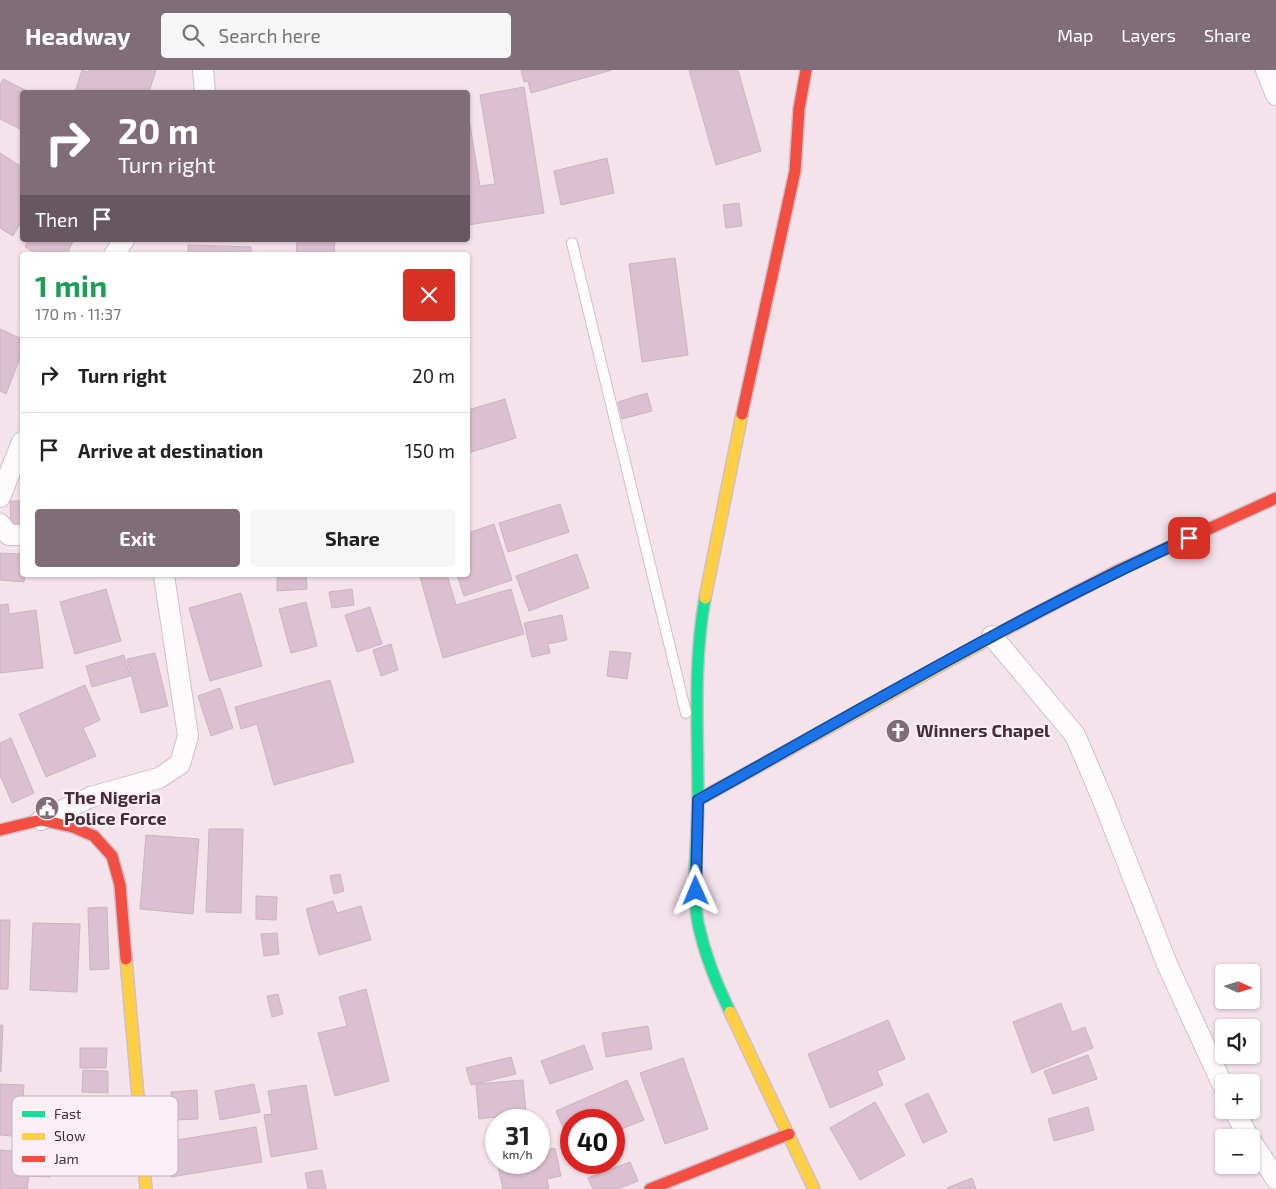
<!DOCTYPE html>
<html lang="en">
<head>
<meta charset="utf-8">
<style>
  body { margin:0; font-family:"Exo 2",sans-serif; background:#f6f6f6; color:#222; height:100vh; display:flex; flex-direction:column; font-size:19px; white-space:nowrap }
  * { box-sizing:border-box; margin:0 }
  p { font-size:16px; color:#767676 }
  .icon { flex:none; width:28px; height:28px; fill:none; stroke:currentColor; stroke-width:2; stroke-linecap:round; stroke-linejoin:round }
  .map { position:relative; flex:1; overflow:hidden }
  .drawer { position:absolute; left:20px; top:182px; width:450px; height:325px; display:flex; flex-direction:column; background:#fff; border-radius:5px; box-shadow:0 1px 4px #0004 }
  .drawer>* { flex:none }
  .top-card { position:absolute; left:20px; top:20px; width:450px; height:152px; border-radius:5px; box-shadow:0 1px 4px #0004; background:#816d78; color:#fff; overflow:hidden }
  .needle { width:32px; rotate:94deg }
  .fabs { position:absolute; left:1215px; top:894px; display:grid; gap:10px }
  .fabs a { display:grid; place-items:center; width:45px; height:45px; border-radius:5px; background:#fff; box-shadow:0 1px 4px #0004; font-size:25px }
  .speed { position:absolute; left:485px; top:1039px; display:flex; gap:10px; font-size:25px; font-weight:700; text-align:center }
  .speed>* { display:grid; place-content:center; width:65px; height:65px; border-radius:50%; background:#fff; box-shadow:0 1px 4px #0004; line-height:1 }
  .speed small { font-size:12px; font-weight:400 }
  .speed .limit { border:8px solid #d22; background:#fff; color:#111 }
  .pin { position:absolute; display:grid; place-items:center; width:42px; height:42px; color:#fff; margin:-21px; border-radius:10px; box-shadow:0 2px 8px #0006 }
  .me { position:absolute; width:55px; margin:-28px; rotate:359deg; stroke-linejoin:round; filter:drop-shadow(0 0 4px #0008) }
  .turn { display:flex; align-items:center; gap:18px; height:105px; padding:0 15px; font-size:22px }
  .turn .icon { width:65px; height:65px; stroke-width:2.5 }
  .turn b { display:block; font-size:35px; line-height:42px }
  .then { display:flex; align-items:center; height:48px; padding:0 15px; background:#0003; gap:10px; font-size:19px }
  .round { display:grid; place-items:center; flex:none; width:52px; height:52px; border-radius:5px; background:#f6f6f6 }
  .overview { display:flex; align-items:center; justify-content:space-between; height:85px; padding:0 15px }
  h1 { font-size:30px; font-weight:700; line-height:38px; color:#1e9e55 }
  .primary-button { display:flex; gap:10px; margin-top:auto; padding:10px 15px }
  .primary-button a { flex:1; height:58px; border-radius:5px; background:#816d78; color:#fff; font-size:20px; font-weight:700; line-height:58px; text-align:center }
  .primary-button a+a { background:#f6f6f6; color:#222 }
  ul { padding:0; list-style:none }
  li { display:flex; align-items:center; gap:15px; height:75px; padding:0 15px; border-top:1px solid #e0e0e0 }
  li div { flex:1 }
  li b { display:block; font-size:19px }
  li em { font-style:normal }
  header { display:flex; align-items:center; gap:30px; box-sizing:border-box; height:70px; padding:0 25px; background:#816d78; color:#fff }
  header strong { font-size:24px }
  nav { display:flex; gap:28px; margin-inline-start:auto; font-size:18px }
  .search { width:350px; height:45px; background:#f6f6f6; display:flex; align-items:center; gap:12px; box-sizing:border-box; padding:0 18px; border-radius:5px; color:#767676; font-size:19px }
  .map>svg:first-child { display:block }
  .building { fill:#dcbfd0; stroke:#c8b6c0 }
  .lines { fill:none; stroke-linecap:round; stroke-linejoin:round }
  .lane-casing { stroke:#d0bec8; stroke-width:12 }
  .street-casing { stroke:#d0bec8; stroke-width:22 }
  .fast-casing { stroke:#d0bec8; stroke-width:14 }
  .slow-casing { stroke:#d0bec8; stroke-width:14 }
  .jam-casing { stroke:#d0bec8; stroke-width:14 }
  .lane { stroke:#fefbfc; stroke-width:10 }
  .street { stroke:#fefbfc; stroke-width:20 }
  .fast { stroke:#16e098; stroke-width:11 }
  .slow { stroke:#ffcf43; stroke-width:11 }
  .jam { stroke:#f24e42; stroke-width:11 }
  .route-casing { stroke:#114b97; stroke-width:12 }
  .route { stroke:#1a73e8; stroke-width:9 }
  .labels { text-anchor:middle; stroke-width:4.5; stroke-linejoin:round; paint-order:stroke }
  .poi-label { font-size:18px; font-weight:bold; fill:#422d39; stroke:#fbeff5; text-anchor:start }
  .key { fill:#fbeff5; stroke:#c4b5bd; stroke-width:1 }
  .key-label { font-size:14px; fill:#422d39 }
</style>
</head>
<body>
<header>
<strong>Headway</strong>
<div class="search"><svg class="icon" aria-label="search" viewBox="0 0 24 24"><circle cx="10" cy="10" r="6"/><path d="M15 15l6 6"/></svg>Search here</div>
<nav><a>Map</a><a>Layers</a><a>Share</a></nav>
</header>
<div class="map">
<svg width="1276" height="1119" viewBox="0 0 1276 1119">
  <rect width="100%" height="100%" fill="#f5e3ec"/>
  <g class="building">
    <path d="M82,0L88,2L89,0H156L149,22H75Z"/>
    <path d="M521,0H612L531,23L528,11L524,12Z"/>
    <path d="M689,0H738L761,81L716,95Z"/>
    <path d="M3,9L29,22H22V60L0,49V15Z"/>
    <path d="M524,17L544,143L468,155V42L480,116L495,114L480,25Z"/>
    <path d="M0,83L22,97V150L13,166L0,158Z"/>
    <path d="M607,88L614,123L561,135L554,101Z"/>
    <path d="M739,133L742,156L726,158L723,135Z"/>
    <path d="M28,170H74L66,185H39L25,177Z"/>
    <path d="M297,170H335L334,185H296Z"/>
    <path d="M188,175L251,177V185H188Z"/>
    <path d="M675,188L688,285L642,292L629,194Z"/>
    <path d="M0,259L22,269V283L6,324L0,321Z"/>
    <path d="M647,323L652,341L622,349L618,332Z"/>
    <path d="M505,329L516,368L468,383V340Z"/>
    <path d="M10,431H22V455L11,456Z"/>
    <path d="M560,434L569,462L508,482L499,453Z"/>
    <path d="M494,454L512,510L464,526L457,505H468V463Z"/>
    <path d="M0,483L22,484V505H25L24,512L0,510Z"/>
    <path d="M577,484L589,518L529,541L516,506Z"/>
    <path d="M277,505H306L307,519L277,521Z"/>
    <path d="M427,505H447L456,535L511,519L524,564L443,588L420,507Z"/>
    <path d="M106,519L121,571L75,584L60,532Z"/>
    <path d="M352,519L354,535L332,538L329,522Z"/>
    <path d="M241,523L262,596L210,611L189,538Z"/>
    <path d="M306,532L317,576L291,583L279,539Z"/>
    <path d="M8,534L9,544L36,540L43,598L0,603V535Z"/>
    <path d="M370,537L382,574L357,582L345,545Z"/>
    <path d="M562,545L567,570L548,574L550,583L532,587L524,553Z"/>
    <path d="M391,574L398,600L381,606L373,580Z"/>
    <path d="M610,581L631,583L627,609L607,606Z"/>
    <path d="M155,583L168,636L141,643L127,589Z"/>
    <path d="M124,585L130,606L92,617L86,596Z"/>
    <path d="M330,610L354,692L274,715L257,654L241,659L235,637Z"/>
    <path d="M85,615L100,650L83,658L96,686L46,707L19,644Z"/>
    <path d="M220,618L233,658L211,666L198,626Z"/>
    <path d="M11,668L34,723L12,733L0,705V673Z"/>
    <path d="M209,759H243L241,843L206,842Z"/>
    <path d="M146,765L199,769L193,844L140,839Z"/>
    <path d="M340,804L344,821L334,824L330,806Z"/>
    <path d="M256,826L277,827L276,850L256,849Z"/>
    <path d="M333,831L337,843L361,836L371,870L319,885L306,839Z"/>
    <path d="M107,837L109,899L90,900L88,838Z"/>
    <path d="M0,850H10L8,919H0Z"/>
    <path d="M33,853L80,854L77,922L30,920Z"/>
    <path d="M277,863L279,884L264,886L261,864Z"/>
    <path d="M366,919L389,1011L335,1026L318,963L347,956L339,927Z"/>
    <path d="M278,924L283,944L272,947L267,926Z"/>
    <path d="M1061,933L1072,962L1085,957L1093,978L1032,1003L1013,952Z"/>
    <path d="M888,950L905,989L877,1001L883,1015L830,1038L808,984Z"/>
    <path d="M0,955H3L1,1002H0Z"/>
    <path d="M648,956L652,979L606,987L602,963Z"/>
    <path d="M584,975L593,999L550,1014L541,991Z"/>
    <path d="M80,978H107L106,998H80Z"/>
    <path d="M1088,985L1097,1009L1053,1024L1044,1001Z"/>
    <path d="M511,987L516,1004L471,1015L466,998Z"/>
    <path d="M683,988L708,1059L665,1074L640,1003Z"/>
    <path d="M83,1000L108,1001V1023L82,1022Z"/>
    <path d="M523,1010L526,1044L479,1049L476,1014Z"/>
    <path d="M627,1010L644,1050L619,1060L625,1075L614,1080V1050H571V1077L556,1041Z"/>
    <path d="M0,1014L24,1015L23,1027L39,1028L38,1049L24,1048L23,1067L0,1065Z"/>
    <path d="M254,1014L260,1042L220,1050L215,1021Z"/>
    <path d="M306,1015L317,1079L271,1087L264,1045L272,1044L268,1021Z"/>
    <path d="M197,1020L198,1049L173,1050L171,1022Z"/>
    <path d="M928,1023L947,1062L923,1073L905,1034Z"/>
    <path d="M875,1032L905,1085L860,1110L830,1058Z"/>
    <path d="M1088,1037L1094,1060L1054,1071L1048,1049Z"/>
    <path d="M256,1057L262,1092L171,1107L165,1072Z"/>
    <path d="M496,1070V1089L492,1071Z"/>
    <path d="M555,1078L561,1106L547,1109L549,1119H503L497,1092H539V1082Z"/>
    <path d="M0,1080L51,1084L50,1107L29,1106L27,1119H0Z"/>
    <path d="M630,1092L638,1111L618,1119H593L588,1108Z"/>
    <path d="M322,1100L326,1119H308L305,1103Z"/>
    <path d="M972,1108L976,1119H948L947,1118Z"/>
  </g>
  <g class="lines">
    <g class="lane-casing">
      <path id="lane" d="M572,173L686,643"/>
    </g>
    <g class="street-casing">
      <g id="street">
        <path d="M203,0L205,22"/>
        <path d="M1266,0L1276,25"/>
        <path d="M114,185L124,170"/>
        <path d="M0,427L22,372"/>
        <path d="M0,454L9,465H22"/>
        <path d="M992,566L1075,665L1102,728L1167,894L1224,1018"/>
        <path d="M41,750L91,727L159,708L180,694L188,666L164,505"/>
        <path d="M1234,1040L1249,1068"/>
        <path d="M1251,1071L1276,1109"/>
      </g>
    </g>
    <g class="fast-casing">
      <path id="fast" d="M705,528C693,594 698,662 698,729C698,769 691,813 698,853C705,886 716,912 730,942"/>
    </g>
    <g class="slow-casing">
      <g id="slow">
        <path d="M705,528L742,344"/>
        <path d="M698,730L1029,547"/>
        <path d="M126,889L146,1119"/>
        <path d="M730,942L814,1119"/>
      </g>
    </g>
    <g class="jam-casing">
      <g id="jam">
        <path d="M742,344L795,101L799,39L806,0"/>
        <path d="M1029,547L1119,500L1276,428"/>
        <path d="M0,760L41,750L73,757L94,766L112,786L120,815L126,889"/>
        <path d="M650,1119L789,1064"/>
      </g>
    </g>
    <use href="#lane" class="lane"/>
    <use href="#street" class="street"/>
    <use href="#fast" class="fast"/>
    <use href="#slow" class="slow"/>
    <use href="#jam" class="jam"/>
  </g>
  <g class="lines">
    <g class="route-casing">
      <path id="route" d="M696,821L698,730C860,640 1020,545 1189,468"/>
    </g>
    <use href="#route" class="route"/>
  </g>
  <defs>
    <g id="church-disc" transform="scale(1.25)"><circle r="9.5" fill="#816d78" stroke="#fbeff5"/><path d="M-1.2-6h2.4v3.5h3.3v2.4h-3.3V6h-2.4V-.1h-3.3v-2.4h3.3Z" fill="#fff"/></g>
    <g id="civic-disc" transform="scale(1.25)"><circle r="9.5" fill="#816d78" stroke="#fbeff5"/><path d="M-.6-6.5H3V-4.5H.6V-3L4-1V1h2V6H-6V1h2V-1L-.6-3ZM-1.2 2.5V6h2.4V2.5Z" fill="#fff"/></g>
  </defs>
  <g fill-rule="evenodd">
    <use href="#church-disc" x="898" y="661"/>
    <use href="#civic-disc" x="47" y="738"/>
  </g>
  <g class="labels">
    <g class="poi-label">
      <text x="916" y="667">Winners Chapel</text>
      <text x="64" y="734">The Nigeria<tspan x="64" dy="21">Police Force</tspan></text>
    </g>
  </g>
  <rect x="12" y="1026" width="166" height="80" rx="8" class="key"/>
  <rect x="22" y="1041" width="23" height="6" fill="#16e098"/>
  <rect x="22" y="1063" width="23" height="7" fill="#ffcf43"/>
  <rect x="22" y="1086" width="23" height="6" fill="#f24e42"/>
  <g class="key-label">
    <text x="54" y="1049">Fast</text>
    <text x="54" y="1071">Slow</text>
    <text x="54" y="1094">Jam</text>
  </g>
</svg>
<div class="fabs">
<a><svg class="needle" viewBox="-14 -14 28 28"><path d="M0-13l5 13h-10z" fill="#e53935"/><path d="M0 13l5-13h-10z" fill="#767676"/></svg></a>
<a><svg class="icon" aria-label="sound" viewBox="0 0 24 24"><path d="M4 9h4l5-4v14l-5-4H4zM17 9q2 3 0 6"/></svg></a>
<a>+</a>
<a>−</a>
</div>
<div class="speed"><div>31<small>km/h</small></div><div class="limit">40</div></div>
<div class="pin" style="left:1189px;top:468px;background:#d93025"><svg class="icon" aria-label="arrive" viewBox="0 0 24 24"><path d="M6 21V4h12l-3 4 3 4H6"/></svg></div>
<svg class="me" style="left:696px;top:821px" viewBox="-20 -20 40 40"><path d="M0-17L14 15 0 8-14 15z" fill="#1a73e8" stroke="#fff" stroke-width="4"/></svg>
<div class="top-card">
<div class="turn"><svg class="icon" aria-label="right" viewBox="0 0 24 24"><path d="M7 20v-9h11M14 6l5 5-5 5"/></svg><div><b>20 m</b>Turn right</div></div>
<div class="then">Then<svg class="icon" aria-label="arrive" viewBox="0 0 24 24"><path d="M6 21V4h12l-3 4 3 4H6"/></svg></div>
</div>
<section class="drawer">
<div class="overview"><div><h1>1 min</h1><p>170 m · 11:37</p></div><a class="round" style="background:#d93025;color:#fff"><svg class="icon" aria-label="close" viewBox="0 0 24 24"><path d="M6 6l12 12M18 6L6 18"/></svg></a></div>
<ul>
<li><svg class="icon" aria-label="right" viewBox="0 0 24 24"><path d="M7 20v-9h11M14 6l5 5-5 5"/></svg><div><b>Turn right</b></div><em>20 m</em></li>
<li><svg class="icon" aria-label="arrive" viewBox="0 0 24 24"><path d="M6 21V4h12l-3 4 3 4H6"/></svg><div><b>Arrive at destination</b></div><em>150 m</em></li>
</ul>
<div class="primary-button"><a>Exit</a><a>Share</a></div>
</section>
</div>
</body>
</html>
